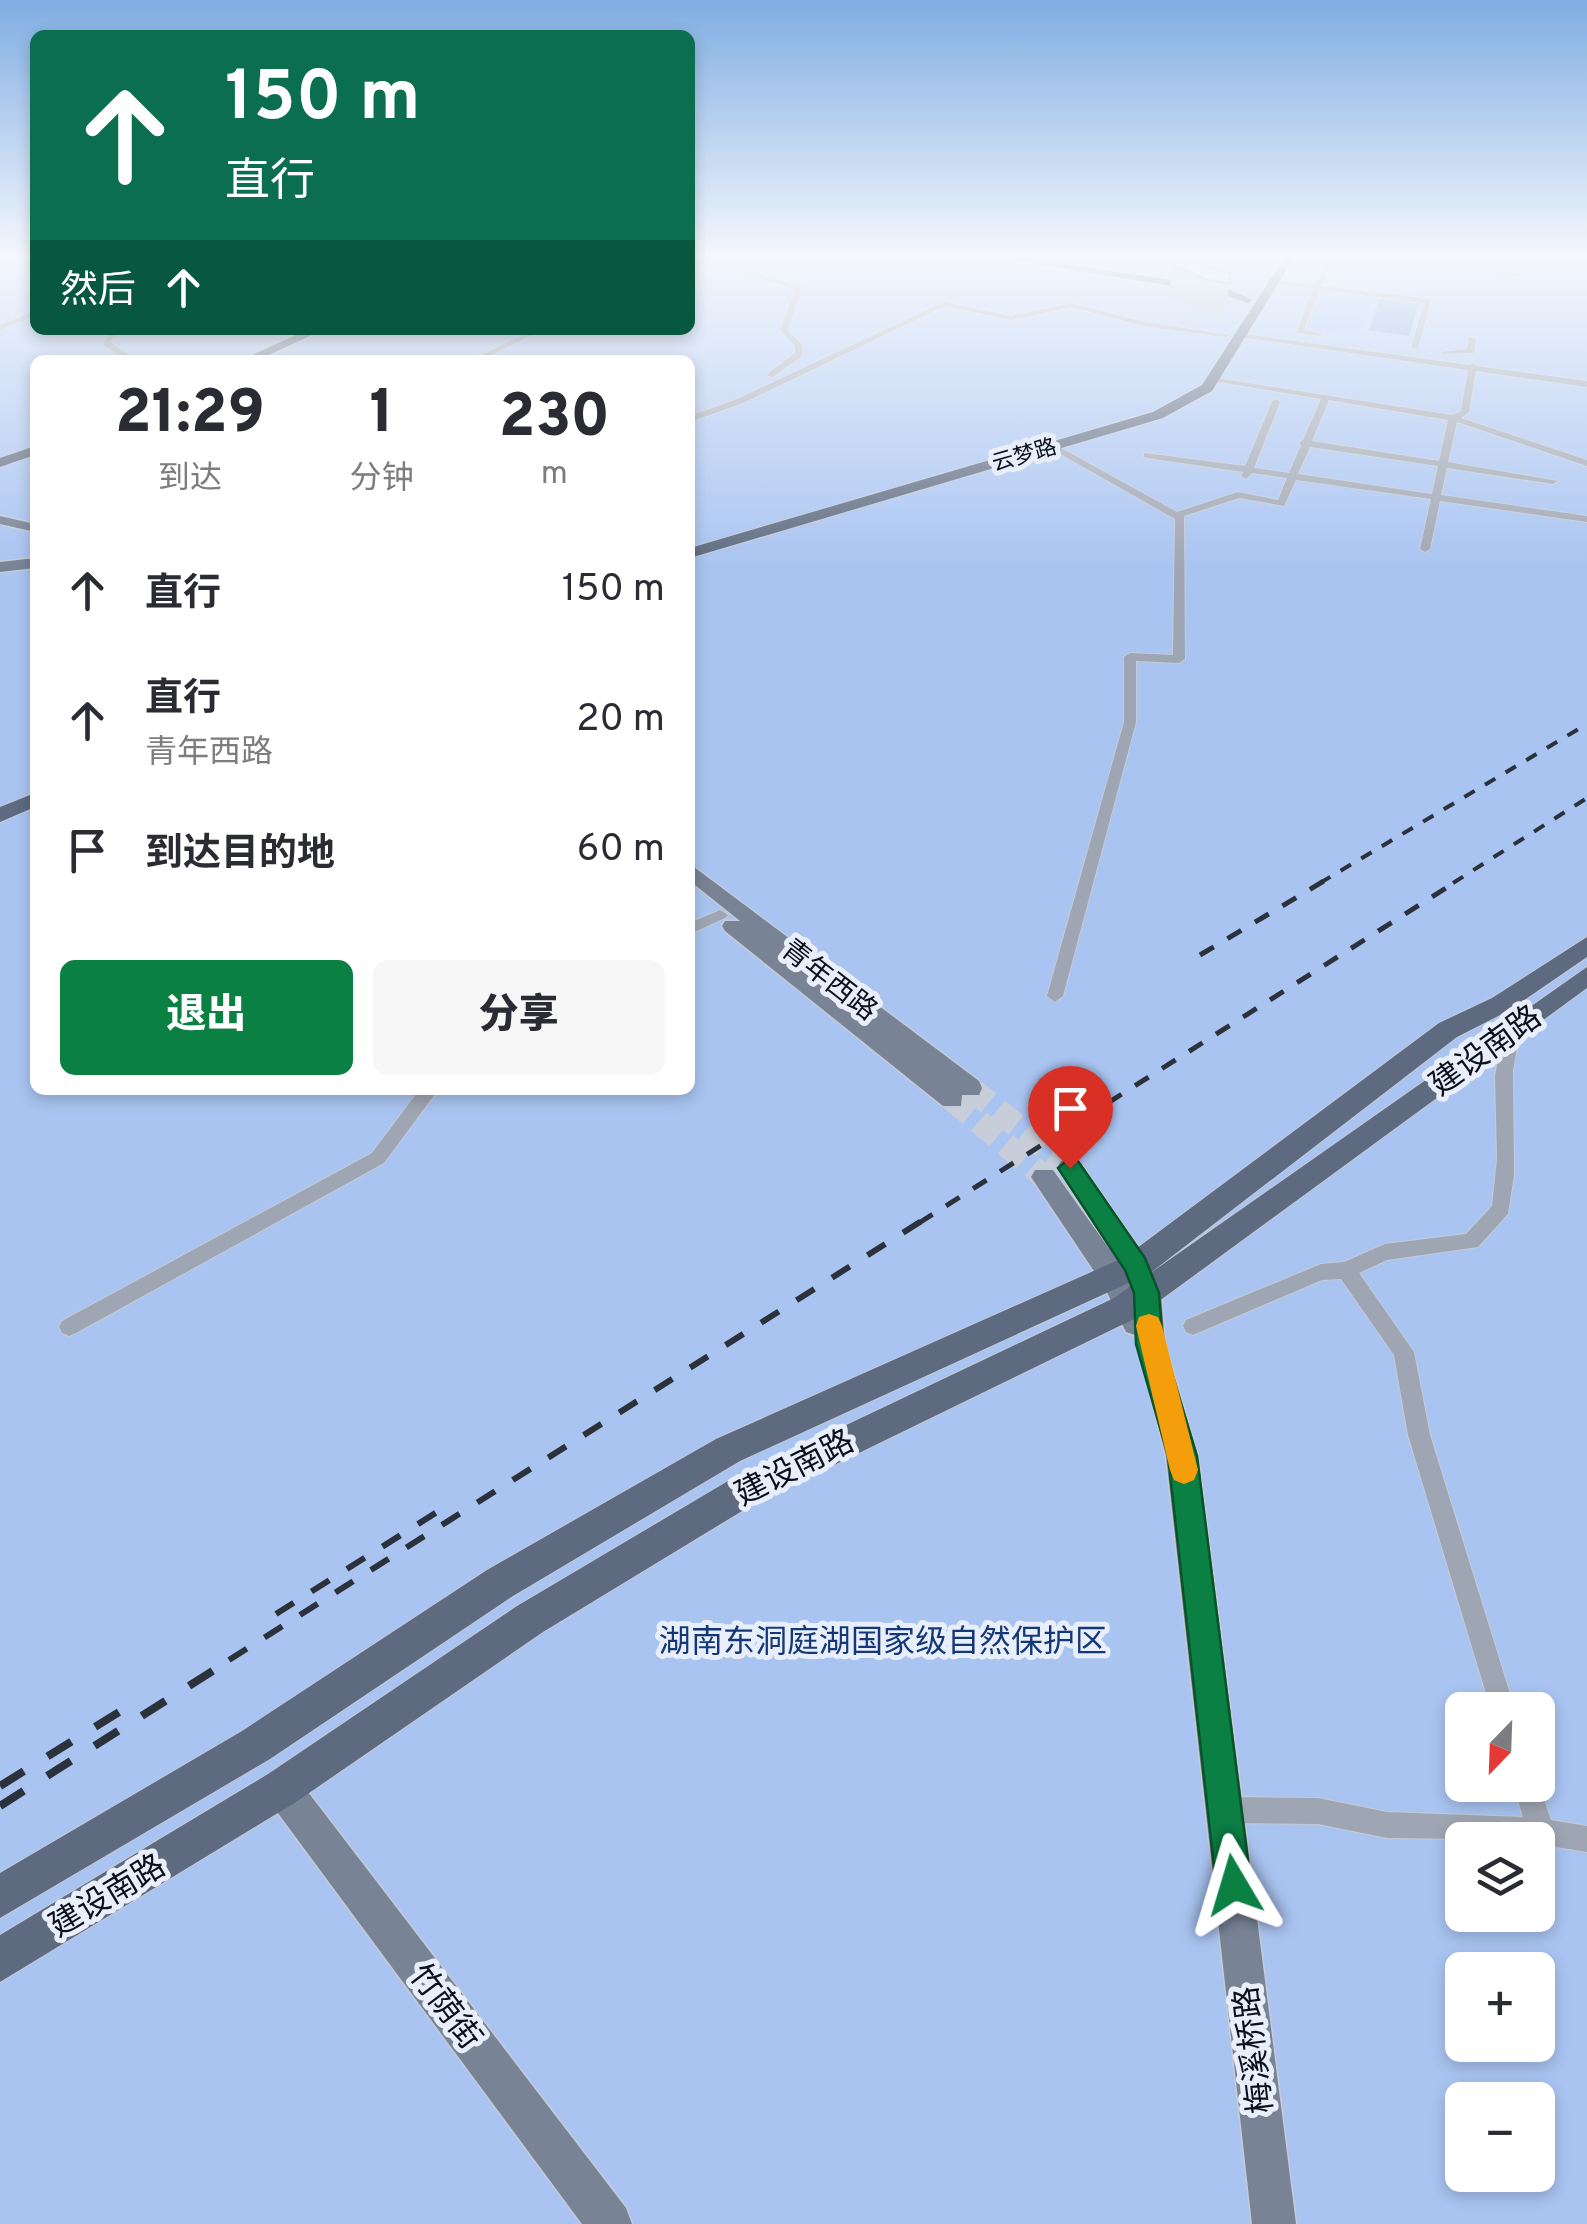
<!DOCTYPE html>
<html lang="zh">
<head>
<meta charset="utf-8">
<style>
  body { margin:0; font-family:Overpass,"Noto Sans SC",sans-serif; background:#f7f7f7; color:#2b2b33; height:100vh; display:flex; flex-direction:column; font-size:38px; white-space:nowrap }
  * { box-sizing:border-box; margin:0 }
  p { font-size:32px; color:#7c7c81 }
  .icon { flex:none; width:55px; height:55px; fill:none; stroke:currentColor; stroke-width:2; stroke-linecap:round; stroke-linejoin:round }
  .map { position:relative; flex:1; overflow:hidden }
  .panel { position:absolute; left:30px; top:355px; width:665px; height:740px; display:flex; flex-direction:column; background:#fff; border-radius:15px; box-shadow:0 5px 15px #0003 }
  .panel>* { flex:none }
  .guide { position:absolute; left:30px; top:30px; width:665px; height:305px; border-radius:15px; box-shadow:0 5px 15px #0003; background:#0b6e4f; color:#fff; overflow:hidden }
  .needle { width:65px; rotate:203deg }
  .buttons { position:absolute; left:1445px; top:1692px; display:grid; gap:20px }
  .buttons a { display:grid; place-items:center; width:110px; height:110px; border-radius:15px; background:#fff; box-shadow:0 5px 15px #0003; font-size:50px }
  .pin { position:absolute; display:grid; place-items:center; width:85px; height:85px; color:#fff; margin:-102px -42px; border-radius:50% 50% 50% 0; rotate:-45deg; box-shadow:0 0 10px #0007 }
  .pin .icon { rotate:45deg }
  .me { position:absolute; width:110px; margin:-55px; rotate:353deg; stroke-linejoin:round; filter:drop-shadow(0 0 8px #0008) }
  .turn { display:flex; align-items:center; gap:35px; height:210px; padding:0 30px; font-size:45px }
  .turn .icon { width:130px; height:130px; stroke-width:2.5 }
  .turn b { display:block; font-size:70px; line-height:85px }
  .then { display:flex; align-items:center; height:95px; padding:0 30px; background:#0003; gap:20px; font-size:38px }
  .eta { display:flex; justify-content:space-evenly; align-items:center; height:170px; text-align:center }
  .eta b { font-size:60px; font-weight:800; line-height:70px }
  .cta { display:flex; gap:20px; margin-top:auto; padding:20px 30px }
  .cta a { flex:1; height:115px; border-radius:15px; background:#0b8043; color:#fff; font-size:40px; font-weight:800; line-height:115px; text-align:center }
  .cta a+a { background:#f7f7f7; color:#2b2b33 }
  ul { padding:0; list-style:none }
  li { display:flex; align-items:center; gap:30px; height:130px; padding:0 30px }
  li div { flex:1 }
  li b { display:block; font-size:38px }
  li em { font-style:normal }
  .map>svg:first-child { display:block }
  .green { fill:#a9c4f1; fill-rule:evenodd }
  .forest { fill:#9dbdf5 }
  .water { fill:#83a3d9 }
  .lines { fill:none; stroke-linecap:round; stroke-linejoin:round }
  .secondary-tunnel { stroke:#c7ced9; stroke-width:24; stroke-dasharray:24 11; stroke-linecap:butt }
  .minor-casing { stroke:#c5cbd7; stroke-width:2 }
  .secondary-casing { stroke:#c5cbd7; stroke-width:3 }
  .primary-casing { stroke:#c5cbd7; stroke-width:2 }
  .minor { fill:#9fa6b3; fill-rule:evenodd }
  .secondary { fill:#788396; fill-rule:evenodd }
  .primary { fill:#5d6a80; fill-rule:evenodd }
  .rail-far3 { stroke:#2c323c; stroke-width:4; stroke-dasharray:12 12; stroke-linecap:butt }
  .rail-far2 { stroke:#2c323c; stroke-width:5; stroke-dasharray:16 16; stroke-linecap:butt }
  .rail-far1 { stroke:#2c323c; stroke-width:6; stroke-dasharray:21 21; stroke-linecap:butt }
  .rail { stroke:#2c323c; stroke-width:8; stroke-dasharray:28 28; stroke-linecap:butt }
  .wall { fill:#acbbd4 }
  .building { fill:#c8d9f7; stroke:#8c98ad; stroke-width:2.5 }
  .route { fill:#0b8043; stroke:#07532c; stroke-width:2.5 }
  .slow { fill:#f59e0b }
  .labels { text-anchor:middle; stroke-width:10; stroke-linejoin:round; paint-order:stroke }
  .far-street-label { font-size:22px; fill:#0b111b; stroke:#e8effb }
  .street-label { font-size:28px; fill:#0b111b; stroke:#e8effb }
  .near-street-label { font-size:32px; fill:#0b111b; stroke:#e8effb }
  .near-park-label { font-size:32px; fill:#143777; stroke:#e8effb }
</style>
</head>
<body>
<div class="map">
<svg width="1587" height="2224" viewBox="0 0 1587 2224">
  <rect width="100%" height="100%" fill="#e8effb"/>
  <path class="green" d="M0,258H35V330H690V258H1587V2224H0ZM35,360H690V1090H35ZM1462,1710H1538V1785H1462ZM1462,1840H1538V1915H1462ZM1462,1970H1538V2045H1462ZM1462,2100H1538V2175H1462Z"/>
  <path class="forest" d="M1325,289L1374,295L1361,329L1354,330L1352,335L1306,329Z"/>
  <path class="water" d="M1380,297L1419,302L1409,336L1369,330Z"/>
  <g class="lines">
    <g class="secondary-tunnel">
      <path d="M970,1088L1070,1168"/>
      <path d="M952,1099L1044,1177"/>
    </g>
    <g class="minor-casing">
      <g id="minor">
        <path d="M691,258H701L802,286L788,330L803,346L802,356L773,377L766,375L795,353V346L780,330L795,289Z"/>
        <path d="M1327,258H1333L1322,286L1431,299L1418,349L1411,347L1424,303L1320,290L1304,329L1323,334L1319,336L1296,333L1313,289L1269,282L1273,280L1315,285Z"/>
        <path d="M1382,258H1402L1520,274L1516,276Z"/>
        <path d="M944,302L1011,316L1071,303L1144,322L1229,335L1225,337L1144,326L1071,307L1011,320L945,306L743,403L690,422V416L737,399Z"/>
        <path d="M35,311V316L0,330V325Z"/>
        <path d="M110,330H118L110,342L130,355L146,360L124,359L103,345Z"/>
        <path d="M532,330H542L481,360H471Z"/>
        <path d="M1237,333L1469,365L1473,363L1477,366L1587,381V387L1476,371L1469,412L1461,418L1587,460V466L1457,422L1448,462L1558,481L1553,484L1447,468L1441,495L1587,516V522L1440,501L1430,549L1425,552L1420,549L1431,499L1296,480L1284,506L1239,498L1184,516L1185,659L1179,663L1136,661V722L1063,996L1055,1002L1047,996L1124,722V657L1130,653L1173,655L1175,519L1046,446L1054,444L1177,512L1238,492L1278,500L1287,478L1252,473L1246,479L1241,476L1243,472L1147,458L1144,457V453L1245,466L1272,402L1276,399L1280,402L1254,468L1289,473L1301,445L1299,443L1303,440L1321,399L1213,381L1210,377L1452,415L1461,411L1468,370L1240,337ZM1329,400L1448,420L1439,461L1312,441ZM1310,447L1438,466L1432,494L1298,474Z"/>
        <path d="M1469,337L1476,339L1474,353L1444,354L1440,352L1467,349Z"/>
        <path d="M720,910L728,915L725,918L690,934V923Z"/>
        <path d="M1512,1025L1520,1031L1513,1071L1514,1175L1508,1214L1478,1247L1387,1260L1359,1273L1414,1352L1430,1435L1515,1710H1491L1408,1435L1394,1355L1341,1279L1322,1280L1193,1335L1186,1332L1183,1326L1186,1320L1321,1264L1344,1262L1385,1244L1466,1234L1492,1206L1497,1159L1495,1075L1504,1031Z"/>
        <path d="M419,1090H438L384,1163L76,1333L69,1336L62,1333L59,1327L62,1321L372,1153Z"/>
        <path d="M1538,1781L1551,1820L1587,1826V1852L1538,1844V1840L1387,1838L1318,1824L1225,1823L1216,1819L1212,1810L1216,1801L1225,1797L1318,1798L1387,1812L1523,1817L1513,1785H1538Z"/>
      </g>
    </g>
    <g class="secondary-casing">
      <g id="secondary">
        <path d="M0,516L35,524V532L0,524Z"/>
        <path d="M35,558V568L0,572V562Z"/>
        <path d="M690,864L979,1081L982,1088L979,1095H962L961,1106H943L725,931L722,926L725,921H740L690,881Z"/>
        <path d="M1070,1158L1079,1161L1146,1258L1161,1293L1165,1344L1198,1456L1296,2224H1252L1166,1456L1135,1335L1126,1332L1104,1286L1031,1177L1035,1170H1053L1110,1250L1057,1168L1061,1161Z"/>
        <path d="M282,1769L295,1775L626,2208L632,2224H582L269,1801L263,1788L269,1775Z"/>
      </g>
    </g>
    <g class="primary-casing">
      <g id="primary">
        <path d="M998,258H1025L1226,288L1253,300L1247,303L1223,294Z"/>
        <path d="M1284,258H1294L1212,391L1163,418L690,558V548L1153,412L1202,385Z"/>
        <path d="M307,330H323L258,360H241Z"/>
        <path d="M35,446V455L0,467V458Z"/>
        <path d="M35,793V807L0,822V807Z"/>
        <path d="M1587,937V957L1510,1010L1457,1037L1149,1274L1587,967V988L1136,1318L752,1505L543,1632L296,1802L0,1982V1935L268,1774L517,1606L728,1481L1114,1298L1146,1275L740,1461L513,1596L270,1759L0,1918V1873L242,1731L487,1570L716,1439L1125,1257L1439,1023L1492,998Z"/>
      </g>
    </g>
    <use href="#minor" class="minor"/>
    <use href="#secondary" class="secondary"/>
    <use href="#primary" class="primary"/>
    <g class="rail-far3">
      <path d="M1320,883L1587,724"/>
      <path d="M1453,883L1587,798"/>
    </g>
    <g class="rail-far2">
      <path d="M1200,955L1324,881"/>
      <path d="M919,1223L1457,881"/>
    </g>
    <g class="rail-far1">
      <path d="M276,1614L445,1507"/>
      <path d="M229,1660L923,1220"/>
    </g>
    <g class="rail">
      <path d="M0,1786L140,1699"/>
      <path d="M0,1806L233,1658"/>
    </g>
  </g>
  <path class="wall" d="M1174,266L1230,283L1223,314L1202,311L1168,296Z"/>
  <path class="building" d="M1177,260L1230,273V283L1208,280L1174,266Z"/>
  <linearGradient id="sky" x2="0" y2="1"><stop stop-color="#7fade2"/><stop offset="0.45" stop-color="#f5f8fd"/><stop offset="1" stop-color="#f5f8fd" stop-opacity="0"/></linearGradient>
  <rect width="1587" height="569" fill="url(#sky)"/>
  <path class="route" d="M1070,1158L1078,1161L1145,1258L1159,1293L1163,1344L1197,1456L1251,1885L1246,1898L1234,1903L1221,1898L1216,1885L1168,1456L1136,1344L1134,1293L1125,1270L1058,1168Z"/>
  <path class="slow" d="M1149,1314L1158,1317L1162,1326L1198,1470L1194,1480L1184,1484L1174,1480L1170,1470L1136,1326L1139,1317Z"/>
  <g class="labels">
    <g class="far-street-label">
      <text transform="translate(1024 454) rotate(-16)" y="8">云梦路</text>
    </g>
    <g class="street-label">
      <text transform="translate(830 979) rotate(38)" y="10">青年西路</text>
    </g>
    <g class="near-street-label">
      <text transform="translate(1485 1050) rotate(-36)" y="11">建设南路</text>
      <text transform="translate(794 1467) rotate(-27)" y="11">建设南路</text>
      <text transform="translate(107 1895) rotate(-31)" y="11">建设南路</text>
      <text transform="translate(446 2006) rotate(53)" y="11">竹荫街</text>
      <text transform="translate(1253 2050) rotate(-97)" y="11">梅溪桥路</text>
    </g>
    <g class="near-park-label">
      <text x="883" y="1652">湖南东洞庭湖国家级自然保护区</text>
    </g>
  </g>
</svg>
<div class="buttons">
<a><svg class="needle" viewBox="-14 -14 28 28"><path d="M0-13l5 13h-10z" fill="#e53935"/><path d="M0 13l5-13h-10z" fill="#7c7c81"/></svg></a>
<a><svg class="icon" aria-label="layers" viewBox="0 0 24 24"><path d="M12 4l9 5-9 5-9-5zM3 14l9 5 9-5"/></svg></a>
<a>+</a>
<a>−</a>
</div>
<div class="pin" style="left:1070px;top:1168px;background:#d93025"><svg class="icon" aria-label="arrive" viewBox="0 0 24 24"><path d="M6 21V4h12l-3 4 3 4H6"/></svg></div>
<svg class="me" style="left:1234px;top:1885px" viewBox="-20 -20 40 40"><path d="M0-17L14 15 0 8-14 15z" fill="#0b8043" stroke="#fff" stroke-width="4"/></svg>
<div class="guide">
<div class="turn"><svg class="icon" aria-label="ahead" viewBox="0 0 24 24"><path d="M12 20V5M6 11l6-6 6 6"/></svg><div><b>150 m</b>直行</div></div>
<div class="then">然后<svg class="icon" aria-label="ahead" viewBox="0 0 24 24"><path d="M12 20V5M6 11l6-6 6 6"/></svg></div>
</div>
<section class="panel">
<div class="eta">
<div><b>21:29</b><p>到达</p></div>
<div><b>1</b><p>分钟</p></div>
<div><b>230</b><p>m</p></div>
</div>
<ul>
<li><svg class="icon" aria-label="ahead" viewBox="0 0 24 24"><path d="M12 20V5M6 11l6-6 6 6"/></svg><div><b>直行</b></div><em>150 m</em></li>
<li><svg class="icon" aria-label="ahead" viewBox="0 0 24 24"><path d="M12 20V5M6 11l6-6 6 6"/></svg><div><b>直行</b><p>青年西路</p></div><em>20 m</em></li>
<li><svg class="icon" aria-label="arrive" viewBox="0 0 24 24"><path d="M6 21V4h12l-3 4 3 4H6"/></svg><div><b>到达目的地</b></div><em>60 m</em></li>
</ul>
<div class="cta"><a>退出</a><a>分享</a></div>
</section>
</div>
</body>
</html>
